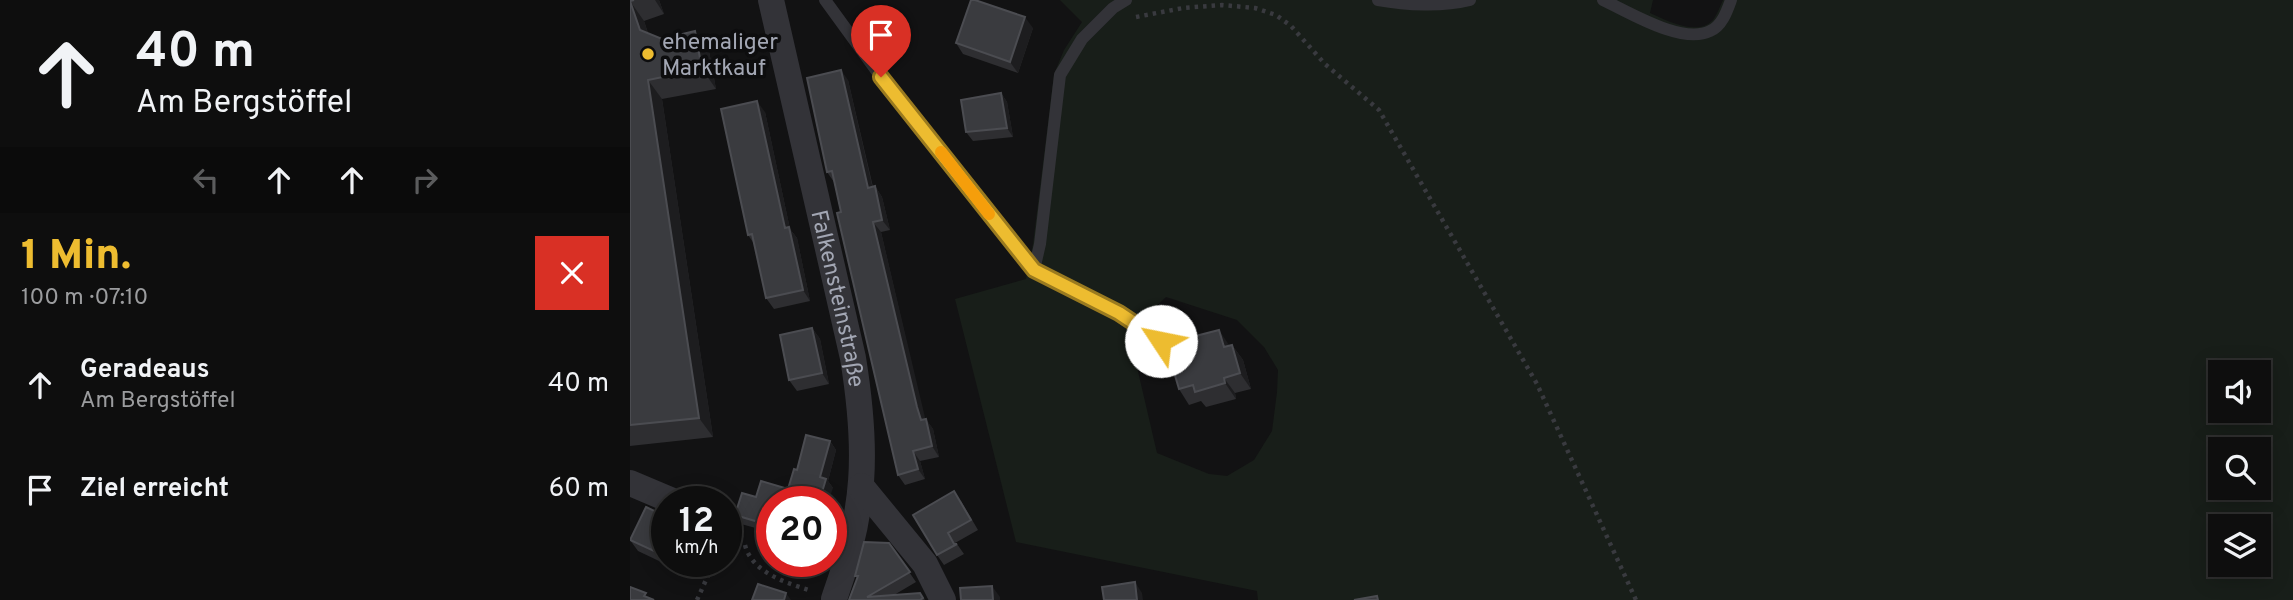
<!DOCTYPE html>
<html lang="de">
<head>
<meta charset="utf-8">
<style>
  body { margin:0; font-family:Overpass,sans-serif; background:#171717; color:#f1f3f6; height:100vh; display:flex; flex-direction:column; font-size:26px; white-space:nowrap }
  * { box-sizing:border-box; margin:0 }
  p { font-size:23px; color:#9b9c9e }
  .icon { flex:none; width:38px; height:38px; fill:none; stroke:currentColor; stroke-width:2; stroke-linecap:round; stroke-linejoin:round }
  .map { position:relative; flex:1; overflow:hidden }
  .sheet { display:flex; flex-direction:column; background:#0e0e0e; width:630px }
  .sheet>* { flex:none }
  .banner { background:#0e0e0e; color:#f1f3f6; overflow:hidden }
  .controls { position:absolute; left:1578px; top:360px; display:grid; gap:14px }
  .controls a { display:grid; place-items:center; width:63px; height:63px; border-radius:0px; background:#0e0e0e; box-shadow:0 4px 18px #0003,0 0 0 2px #2e2e2e; font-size:35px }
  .speed { position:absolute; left:21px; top:486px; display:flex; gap:14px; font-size:35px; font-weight:700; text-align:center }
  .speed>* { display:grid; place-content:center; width:91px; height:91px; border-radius:50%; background:#0e0e0e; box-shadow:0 4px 18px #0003,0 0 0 2px #2e2e2e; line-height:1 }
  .speed small { font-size:18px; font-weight:400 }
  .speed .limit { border:10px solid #d22; background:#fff; color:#111 }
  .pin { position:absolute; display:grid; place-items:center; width:60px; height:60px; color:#fff; margin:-72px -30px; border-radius:50% 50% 50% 0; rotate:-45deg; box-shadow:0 0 7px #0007 }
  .pin .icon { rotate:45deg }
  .me { position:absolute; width:77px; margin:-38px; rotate:304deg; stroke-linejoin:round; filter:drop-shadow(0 0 5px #0008) }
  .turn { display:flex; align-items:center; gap:24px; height:147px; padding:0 21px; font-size:32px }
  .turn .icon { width:91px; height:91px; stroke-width:2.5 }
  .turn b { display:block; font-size:49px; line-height:60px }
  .lanes { display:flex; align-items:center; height:66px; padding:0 21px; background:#0003; justify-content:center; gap:35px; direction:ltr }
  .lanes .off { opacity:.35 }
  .round { display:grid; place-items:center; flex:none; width:74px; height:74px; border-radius:0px; background:#171717 }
  .summary { display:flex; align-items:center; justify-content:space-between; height:119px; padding:0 21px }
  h1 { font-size:42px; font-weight:800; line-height:52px; color:#edbc30 }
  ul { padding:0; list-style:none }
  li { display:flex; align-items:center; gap:21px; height:105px; padding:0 21px }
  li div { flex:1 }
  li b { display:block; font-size:26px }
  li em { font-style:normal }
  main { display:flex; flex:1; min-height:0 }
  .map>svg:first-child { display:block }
  .green { fill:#181e19; fill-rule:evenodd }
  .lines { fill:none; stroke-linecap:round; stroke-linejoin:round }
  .path { stroke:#393a3f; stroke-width:4.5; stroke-dasharray:3.5 5; stroke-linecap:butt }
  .lane { stroke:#333338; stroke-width:12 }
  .street { stroke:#333338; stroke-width:26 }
  .wall { fill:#2e2e31 }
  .shaded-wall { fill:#1d1d1f }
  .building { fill:#3a3b3f; stroke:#4b4c51; stroke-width:2 }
  .route-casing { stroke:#9a7a1f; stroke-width:18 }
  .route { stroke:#edbc30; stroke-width:12 }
  .slow { stroke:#f59e0b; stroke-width:12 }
  .poi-dot { fill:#edbc30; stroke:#0d0d0e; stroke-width:2.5 }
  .labels { text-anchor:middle; stroke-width:7; stroke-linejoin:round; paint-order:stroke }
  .poi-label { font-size:23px; fill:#a3a7b4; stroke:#0d0d0e; text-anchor:start }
  .street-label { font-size:23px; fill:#a3a7b4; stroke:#0d0d0e }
</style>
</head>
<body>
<main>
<section class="sheet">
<div class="banner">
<div class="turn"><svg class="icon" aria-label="ahead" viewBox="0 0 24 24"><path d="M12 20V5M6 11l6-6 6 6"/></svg><div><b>40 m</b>Am Bergstöffel</div></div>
<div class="lanes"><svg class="icon off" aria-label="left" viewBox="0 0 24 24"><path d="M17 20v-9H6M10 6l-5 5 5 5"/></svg><svg class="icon" aria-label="ahead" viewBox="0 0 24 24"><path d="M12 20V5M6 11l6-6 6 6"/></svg><svg class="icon" aria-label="ahead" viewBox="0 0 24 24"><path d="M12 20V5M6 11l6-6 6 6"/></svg><svg class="icon off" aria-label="right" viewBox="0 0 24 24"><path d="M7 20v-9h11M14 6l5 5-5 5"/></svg></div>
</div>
<div class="summary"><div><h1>1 Min.</h1><p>100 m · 07:10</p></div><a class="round" style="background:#d93025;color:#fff"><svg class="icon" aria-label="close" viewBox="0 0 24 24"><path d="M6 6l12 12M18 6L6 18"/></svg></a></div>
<ul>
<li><svg class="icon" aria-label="ahead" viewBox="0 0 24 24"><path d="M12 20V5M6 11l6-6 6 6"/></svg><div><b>Geradeaus</b><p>Am Bergstöffel</p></div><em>40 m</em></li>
<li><svg class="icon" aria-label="arrive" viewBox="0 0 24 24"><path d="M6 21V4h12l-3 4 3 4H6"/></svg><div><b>Ziel erreicht</b></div><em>60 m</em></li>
</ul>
</section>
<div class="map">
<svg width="1663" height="600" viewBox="0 0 1663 600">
  <rect width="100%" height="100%" fill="#121213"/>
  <path class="green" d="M430,0H1023L1020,13C1036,20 1067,37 1083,20C1087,15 1090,6 1093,0H1663V600H628L627,591L386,542L325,299L396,279L403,244L424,74L434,50L452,22ZM536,297L607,320L634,347L648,370L647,392L642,431L624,460L597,476L579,474L527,453L500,337L515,317ZM1591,373H1629V411H1591ZM1591,450H1629V488H1591ZM1591,527H1629V565H1591Z"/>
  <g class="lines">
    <g class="path">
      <path d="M506,17L553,8L592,5L625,8L646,15L661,26L695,64L749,110L907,384L1006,600"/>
      <path d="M115,545C122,573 157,583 182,591"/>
      <path d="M67,600L84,562"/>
    </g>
    <g class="lane">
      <path d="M195,0L251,77L404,270L410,244L430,75L452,39L483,8L496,0"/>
      <path d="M748,0C776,5 812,7 840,0"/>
      <path d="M973,0C999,12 1052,45 1080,31C1092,26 1097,11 1101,0"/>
      <path d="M404,270L490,313L531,341"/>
    </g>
    <g class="street">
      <path id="s1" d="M141,0L223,358C238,451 236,510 204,599"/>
      <path d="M0,483L45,502"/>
      <path d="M231,486L295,564L313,600"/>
    </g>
  </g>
  <g class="wall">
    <path d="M0,0H29L34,14L14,21L18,33L32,39L79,51L86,89L32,99L83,437L0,446Z"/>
    <path d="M403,28L388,73L333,54L326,43Z"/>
    <path d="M218,80L243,187L245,186L252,197L260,230L251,232L294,417L303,429L309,457L290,461L295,479L275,485L268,475L204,182L197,172Z"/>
    <path d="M371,93L377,102L383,137L343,141L336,132Z"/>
    <path d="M135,112L160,229L167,238L180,301L144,309L136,298L125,245L118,235Z"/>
    <path d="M182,328L190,339L199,384L167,391L159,380Z"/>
    <path d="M602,345L613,360L621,389L605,393L606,399L576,407L571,401L559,405L549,389L600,346Z"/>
    <path d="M200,441L206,450L198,481L203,488L142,502V548L137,541L140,532L111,524L105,515L126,497L158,489L167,470Z"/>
    <path d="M331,501L348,530L325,543L327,544L334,554L314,565L307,555Z"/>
    <path d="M37,517V562H75L67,579L8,551L0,540Z"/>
    <path d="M259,543L286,582L264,595L290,593L295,600H219L227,578L225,576Z"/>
  </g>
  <g class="shaded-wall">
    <path d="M25,0H29L34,14Z"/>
    <path d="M0,1L14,21L23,49L10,30Z"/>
    <path d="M395,17L403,28L388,73L380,62Z"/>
    <path d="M65,31L79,51L86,89L72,69Z"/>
    <path d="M211,70L218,80L245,198L238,188Z"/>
    <path d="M18,80L32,99L83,437L69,418Z"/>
    <path d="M371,93L377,102L383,137L377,128Z"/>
    <path d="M127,101L135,112L160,229L167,238L180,301L173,290L155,228Z"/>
    <path d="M245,186L252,197L260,230L252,220Z"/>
    <path d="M243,222L251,232L298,430L291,420L287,407Z"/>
    <path d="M182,328L190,339L199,384L192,373Z"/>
    <path d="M589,330L599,345L604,363L594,347Z"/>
    <path d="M602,345L613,360L621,389L610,373Z"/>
    <path d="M594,378L605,393L606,399L595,383Z"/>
    <path d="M296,419L303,429L309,457L302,446Z"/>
    <path d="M200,441L206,450L198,481L203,488L198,502H189L190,477Z"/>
    <path d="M283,451L290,461L295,479L288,469Z"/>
    <path d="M62,562H75L67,579L59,568Z"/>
    <path d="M505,582L512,593L513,600H507Z"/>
    <path d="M362,586L370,597V600H363Z"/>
    <path d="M156,593L161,600H154Z"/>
  </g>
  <g class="building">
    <path d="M0,0H4L0,1L10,30L32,39L65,31L72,69L18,80L69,418L0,425Z"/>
    <path d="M341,0H345L395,17L380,62L326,43Z"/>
    <path d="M211,70L238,188L245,186L252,220L243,222L287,407L291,420L296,419L302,446L283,451L288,469L268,475L207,213L211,212L202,171L197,172L177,78Z"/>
    <path d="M371,93L377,128L336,132L331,100Z"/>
    <path d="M127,101L155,228L159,227L173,290L136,298L122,234L118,235L91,109Z"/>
    <path d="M182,328L192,373L159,380L150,335Z"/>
    <path d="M589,330L594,347L602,345L610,373L594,378L595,383L565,392L563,385L549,389L539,355L545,353L542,342Z"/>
    <path d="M176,435L200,441L190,477L196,479L189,502H142V526L105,515L112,493L126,497L131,481L158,489L164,469L167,470Z"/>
    <path d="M324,491L341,520L318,533L324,544H327L307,555L283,515Z"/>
    <path d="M16,507L37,517V557L0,540Z"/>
    <path d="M142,527V543L137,541Z"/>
    <path d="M234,542L259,543L280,572L237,597L290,593L293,598L290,600H219L228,576H225Z"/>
    <path d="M46,562H62L59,568Z"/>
    <path d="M505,582L507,600H474L472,587Z"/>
    <path d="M128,584L156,593L154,600H122Z"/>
    <path d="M362,586L363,600H331L330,588Z"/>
    <path d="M0,587L16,593L14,596L24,600H0Z"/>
    <path d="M747,596L748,600H724Z"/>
  </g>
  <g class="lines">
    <g class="route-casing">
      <path id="route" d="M251,77L404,270L489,313L531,341"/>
    </g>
    <use href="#route" class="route"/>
    <path class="slow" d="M311,152L359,214"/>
  </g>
  <circle class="poi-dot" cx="18" cy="54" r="7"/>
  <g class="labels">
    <g class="poi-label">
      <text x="32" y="49">ehemaliger<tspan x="32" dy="26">Marktkauf</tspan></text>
    </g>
    <g class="street-label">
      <text dy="8" stroke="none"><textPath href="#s1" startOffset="306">Falkensteinstraße</textPath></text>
    </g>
  </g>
</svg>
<div class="controls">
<a><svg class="icon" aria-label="sound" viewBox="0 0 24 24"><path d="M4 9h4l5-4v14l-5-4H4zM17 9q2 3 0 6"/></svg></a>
<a><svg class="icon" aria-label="search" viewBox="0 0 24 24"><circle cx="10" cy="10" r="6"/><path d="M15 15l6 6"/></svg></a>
<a><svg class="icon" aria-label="layers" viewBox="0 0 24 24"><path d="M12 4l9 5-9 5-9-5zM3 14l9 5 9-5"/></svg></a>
</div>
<div class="speed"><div>12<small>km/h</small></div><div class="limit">20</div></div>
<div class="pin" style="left:251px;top:77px;background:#d93025"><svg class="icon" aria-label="arrive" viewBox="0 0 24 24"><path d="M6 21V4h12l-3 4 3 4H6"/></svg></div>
<svg class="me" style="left:531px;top:341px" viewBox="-20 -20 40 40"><circle r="19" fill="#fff"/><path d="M0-13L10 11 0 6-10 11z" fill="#edbc30"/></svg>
</div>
</main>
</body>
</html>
